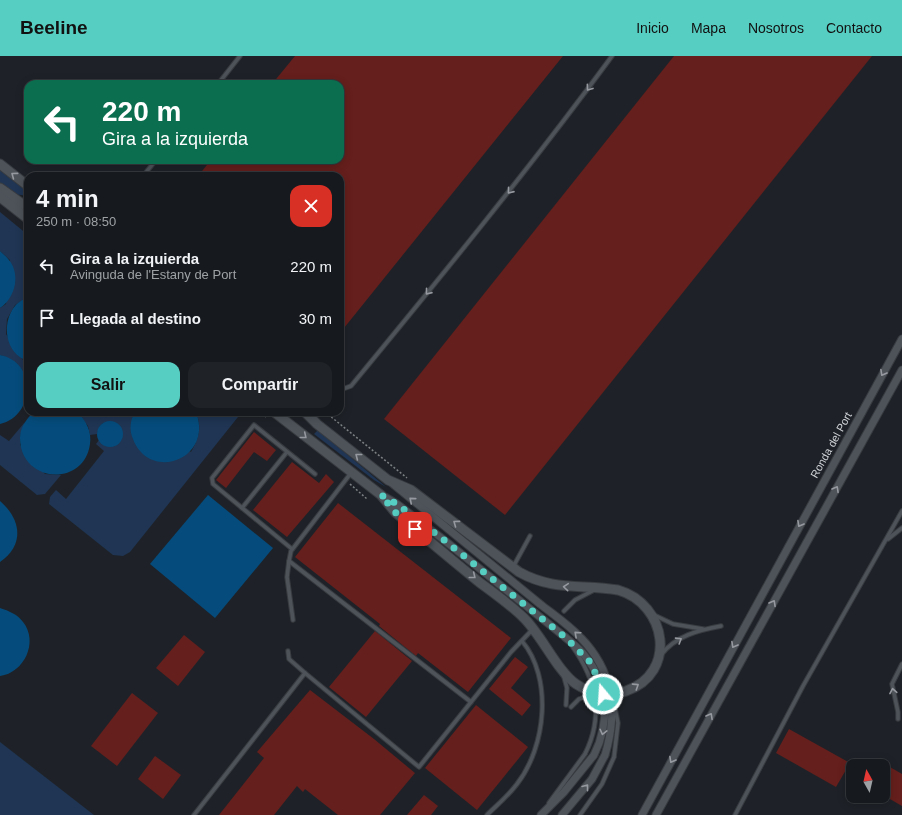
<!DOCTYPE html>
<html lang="es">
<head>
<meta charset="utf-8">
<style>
  body { margin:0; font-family:Arial,sans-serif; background:#1f2327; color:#f1f3f6; height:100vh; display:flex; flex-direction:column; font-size:15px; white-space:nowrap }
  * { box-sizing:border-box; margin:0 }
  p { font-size:13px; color:#9ea1a4 }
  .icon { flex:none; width:22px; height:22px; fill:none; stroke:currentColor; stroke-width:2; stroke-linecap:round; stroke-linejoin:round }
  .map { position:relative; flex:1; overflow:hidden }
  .drawer { position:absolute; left:24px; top:116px; width:320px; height:244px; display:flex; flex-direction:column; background:#161a1e; border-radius:12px; box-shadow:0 2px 10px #0003,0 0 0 1px #35383c }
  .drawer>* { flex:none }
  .hud { position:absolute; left:24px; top:24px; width:320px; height:84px; border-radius:12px; box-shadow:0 2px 10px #0003,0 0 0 1px #35383c; background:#0b6e4f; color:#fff; overflow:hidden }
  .needle { width:26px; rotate:352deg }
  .controls { position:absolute; left:846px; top:703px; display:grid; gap:8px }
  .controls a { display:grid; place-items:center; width:44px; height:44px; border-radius:8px; background:#161a1e; box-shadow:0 2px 10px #0003,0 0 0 1px #35383c; font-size:20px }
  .pin { position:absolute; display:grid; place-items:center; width:34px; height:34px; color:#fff; margin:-17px; border-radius:8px; box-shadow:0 2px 6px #0006 }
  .me { position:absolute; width:44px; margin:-22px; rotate:342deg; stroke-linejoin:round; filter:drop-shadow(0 0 3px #0008) }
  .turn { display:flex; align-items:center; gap:14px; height:84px; padding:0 12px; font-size:18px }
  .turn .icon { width:52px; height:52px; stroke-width:2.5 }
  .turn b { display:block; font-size:28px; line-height:34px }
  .round { display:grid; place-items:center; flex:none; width:42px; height:42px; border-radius:12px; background:#1f2327 }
  .summary { display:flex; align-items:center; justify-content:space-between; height:68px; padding:0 12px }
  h1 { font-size:24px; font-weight:700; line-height:30px }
  .action { display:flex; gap:8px; margin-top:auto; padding:8px 12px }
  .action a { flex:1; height:46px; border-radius:12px; background:#57cec2; color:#111; font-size:16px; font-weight:700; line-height:46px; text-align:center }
  .action a+a { background:#1f2327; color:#f1f3f6 }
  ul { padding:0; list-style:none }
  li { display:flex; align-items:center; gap:12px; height:52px; padding:0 12px }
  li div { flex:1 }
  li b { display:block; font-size:15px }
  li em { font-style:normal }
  header { display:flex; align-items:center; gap:24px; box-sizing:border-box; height:56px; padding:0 20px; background:#57cec2; color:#111 }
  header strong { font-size:19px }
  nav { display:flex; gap:22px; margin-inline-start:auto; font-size:14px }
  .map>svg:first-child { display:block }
  .green { fill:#1f3553 }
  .water { fill:#054c7c }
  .building { fill:#651f1c }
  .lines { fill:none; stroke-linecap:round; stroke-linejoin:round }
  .service-casing { stroke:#383c41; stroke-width:5.5 }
  .minor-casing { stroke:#383c41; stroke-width:9 }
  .tertiary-casing { stroke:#383c41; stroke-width:11 }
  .path { stroke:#7c8084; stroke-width:1.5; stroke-dasharray:2 2; stroke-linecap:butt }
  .service { stroke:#4e535a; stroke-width:3.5 }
  .minor { stroke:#4e535a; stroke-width:7 }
  .tertiary { stroke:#4e535a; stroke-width:9 }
  .service-bridge-casing { stroke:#383c41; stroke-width:5.5; stroke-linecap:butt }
  .minor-bridge-casing { stroke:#383c41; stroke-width:9; stroke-linecap:butt }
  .service-bridge { stroke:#4e535a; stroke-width:3.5 }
  .minor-bridge { stroke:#4e535a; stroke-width:7 }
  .oneway { stroke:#96999f }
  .route { stroke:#57cec2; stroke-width:7; stroke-dasharray:0 12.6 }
  .labels { text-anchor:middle; stroke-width:3; stroke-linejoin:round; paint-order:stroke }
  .street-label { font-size:11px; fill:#d0d3d7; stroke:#1e2228 }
</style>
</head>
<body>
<header>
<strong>Beeline</strong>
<nav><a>Inicio</a><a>Mapa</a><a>Nosotros</a><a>Contacto</a></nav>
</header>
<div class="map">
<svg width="902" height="759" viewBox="0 0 902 759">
  <rect width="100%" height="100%" fill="#1e2228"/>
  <g class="green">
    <path d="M0,114L28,136V140L14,138L0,128Z"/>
    <path d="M0,156L28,179V241L15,249L7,263L6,278L23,304L28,305V330C23,316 16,303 0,299V252L6,248L10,204L0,195Z"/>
    <path d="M77,356H93L101,359L135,356L132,361L191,396C199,382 202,372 196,356H242L130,496L123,500L113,499L49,448L50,441L56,434L66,443L104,395L96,388L99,384C106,393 117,392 122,382L103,367L99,371L97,378L90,379L88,370Z"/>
    <path d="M25,366L20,380V389L45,418L61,419L45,438L37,439L0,409V379L9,385Z"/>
    <path d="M318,374L386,431L374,424L314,378Z"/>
    <path d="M0,686L94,759H0Z"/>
  </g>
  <g class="water">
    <path d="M0,195C3,198 7,201 9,204C21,219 15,242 0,252Z"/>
    <path d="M28,241V305C5,298 1,267 15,250C18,246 24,243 28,241Z"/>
    <path d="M0,299C37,306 35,360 0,368Z"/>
    <path d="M34,356H77C86,364 92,376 90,388C84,432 20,427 20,382C20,372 26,363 34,356Z"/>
    <path d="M135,356H196C214,403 150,427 133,383C129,374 130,364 135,356Z"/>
    <circle cx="110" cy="378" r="13"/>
    <path d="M208,439L273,492L215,562L150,508Z"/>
    <path d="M0,445C21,463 25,489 0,506Z"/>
    <path d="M0,552C9,555 17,558 23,566C39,586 24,617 0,620Z"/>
  </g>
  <g class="building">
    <path d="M295,0H563L340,277V120H198L211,104H340V28H272Z"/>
    <path d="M674,0H872L505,459L384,363Z"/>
    <path d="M254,376L276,394L267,405L254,396L226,432L216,424Z"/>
    <path d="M292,406L319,427L326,418L334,426L287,481L253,454Z"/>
    <path d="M338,447L511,582L468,636L418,597L416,600L379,570L380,568L295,501Z"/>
    <path d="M375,575L412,605L366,661L329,631Z"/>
    <path d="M184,579L205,596L178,630L156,612Z"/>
    <path d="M515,601L528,611L511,632L531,649L522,660L489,633Z"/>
    <path d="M310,634L374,683L415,717L380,759H338L305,733L303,736L297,730L274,759H219L264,702L257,696Z"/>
    <path d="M132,637L158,657L117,710L91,690Z"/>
    <path d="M476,649L528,691L477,754L425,712Z"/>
    <path d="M789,673L850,707L836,731L776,697Z"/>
    <path d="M155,700L181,719L163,743L138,723Z"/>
    <path d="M883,707L902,718V750L883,739Z"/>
    <path d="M424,739L438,750L431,759H407Z"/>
  </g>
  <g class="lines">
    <g class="service-casing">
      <g id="service">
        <path d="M218,28L240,0"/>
        <path d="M143,120L156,104"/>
        <path d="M340,334L351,330C440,222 529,113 612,0"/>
        <path d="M351,417L291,495L289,505L471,646"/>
        <path d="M242,452L287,396"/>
        <path d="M888,483L902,472"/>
        <path d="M292,493L213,428L212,422L254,369L315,418"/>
        <path d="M289,505L287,521L293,564"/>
        <path d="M513,511L530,480"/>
        <path d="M564,555L575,544L594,534"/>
        <path d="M654,559L673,568L703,573"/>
        <path d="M288,595L289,603L305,617"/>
        <path d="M661,599C675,580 699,574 721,570"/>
        <path d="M564,621L567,632L566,649"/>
        <path d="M571,651L579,643L594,638"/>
        <path d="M898,663V656L892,628L902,608"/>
        <path d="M549,747L585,698"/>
        <path d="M194,759L305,617L419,711L511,596L533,573"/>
        <path d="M487,759C497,749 508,740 517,728C546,691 553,622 522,585"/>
        <path d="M580,759L602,728L614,701"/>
        <path d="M735,759L803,630L902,455"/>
      </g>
    </g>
    <g class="minor-casing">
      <g id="minor">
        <path d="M393,428L540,548"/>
        <path d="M385,441L397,448L444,484L565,581"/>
        <path d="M541,759L564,736L594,699"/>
        <path d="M562,759L592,723L605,699"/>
        <path d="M642,759L902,283"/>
        <path d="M656,759L902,314"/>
      </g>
    </g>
    <g class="tertiary-casing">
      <g id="tertiary">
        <path d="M0,108L28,130"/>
        <path d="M0,132L28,152"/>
        <path d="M0,141L28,163"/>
        <path d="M274,356L381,439L395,456C423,480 451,503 479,526C494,537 511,549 524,562C542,580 558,616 576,628C591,638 610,641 626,635C678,617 667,548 618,534C582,528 553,535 519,516L411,434L388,424L317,368L305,356"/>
      </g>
    </g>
    <g class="path">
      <path d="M259,356L266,361"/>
      <path d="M325,356L407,422"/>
      <path d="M350,428L367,443"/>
    </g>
    <use href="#service" class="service"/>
    <use href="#minor" class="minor"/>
    <use href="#tertiary" class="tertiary"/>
    <g class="service-bridge-casing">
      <g id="service-bridge">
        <path d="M572,590C596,623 604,660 585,698"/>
        <path d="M613,643L618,667L614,701"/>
      </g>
    </g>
    <g class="minor-bridge-casing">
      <g id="minor-bridge">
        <path d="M540,548C554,559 569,569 581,582C613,615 618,656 605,699"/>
        <path d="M565,581C572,587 580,593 585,600C609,629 610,667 594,699"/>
      </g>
    </g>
    <use href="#service-bridge" class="service-bridge"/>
    <use href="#minor-bridge" class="minor-bridge"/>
  </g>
  <defs><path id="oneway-chevron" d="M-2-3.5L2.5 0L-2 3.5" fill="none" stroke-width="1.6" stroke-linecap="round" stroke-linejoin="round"/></defs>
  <g class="oneway">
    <use href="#oneway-chevron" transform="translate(589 32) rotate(126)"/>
    <use href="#oneway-chevron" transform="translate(14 119) rotate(-143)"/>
    <use href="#oneway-chevron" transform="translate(510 135) rotate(129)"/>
    <use href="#oneway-chevron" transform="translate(428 236) rotate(129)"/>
    <use href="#oneway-chevron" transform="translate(883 317) rotate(119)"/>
    <use href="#oneway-chevron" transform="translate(304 380) rotate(39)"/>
    <use href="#oneway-chevron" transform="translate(358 400) rotate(-142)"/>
    <use href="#oneway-chevron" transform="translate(836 433) rotate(-61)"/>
    <use href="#oneway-chevron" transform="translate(412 444) rotate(-140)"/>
    <use href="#oneway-chevron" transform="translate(456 467) rotate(-144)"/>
    <use href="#oneway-chevron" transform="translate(800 468) rotate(119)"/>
    <use href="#oneway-chevron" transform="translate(473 520) rotate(39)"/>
    <use href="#oneway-chevron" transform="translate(566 531) rotate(-175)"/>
    <use href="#oneway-chevron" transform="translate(773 547) rotate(-61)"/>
    <use href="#oneway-chevron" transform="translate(577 578) rotate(-138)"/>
    <use href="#oneway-chevron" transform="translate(679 584) rotate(-32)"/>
    <use href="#oneway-chevron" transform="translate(734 589) rotate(119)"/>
    <use href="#oneway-chevron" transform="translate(636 630) rotate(-33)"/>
    <use href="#oneway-chevron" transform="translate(893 635) rotate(-100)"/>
    <use href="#oneway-chevron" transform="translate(710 660) rotate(-61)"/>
    <use href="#oneway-chevron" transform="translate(603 676) rotate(104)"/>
    <use href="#oneway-chevron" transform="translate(672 704) rotate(119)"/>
    <use href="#oneway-chevron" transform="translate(586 731) rotate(-52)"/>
  </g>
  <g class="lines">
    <path class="route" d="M415,473L395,456L381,439L397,448L444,484L565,581L590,606L598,623L603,638"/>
  </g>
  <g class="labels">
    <g class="street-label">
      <text transform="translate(831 389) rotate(-61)" y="4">Ronda del Port</text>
    </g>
  </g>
</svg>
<div class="controls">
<a><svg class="needle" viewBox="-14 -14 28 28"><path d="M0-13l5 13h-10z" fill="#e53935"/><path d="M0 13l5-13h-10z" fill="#9ea1a4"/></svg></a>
</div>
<div class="pin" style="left:415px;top:473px;background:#d93025"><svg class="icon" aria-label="arrive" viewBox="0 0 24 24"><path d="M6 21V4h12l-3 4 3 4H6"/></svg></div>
<svg class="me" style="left:603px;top:638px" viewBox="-20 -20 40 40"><circle r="17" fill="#57cec2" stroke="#fff" stroke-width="3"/><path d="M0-11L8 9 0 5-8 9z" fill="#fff"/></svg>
<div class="hud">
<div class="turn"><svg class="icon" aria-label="left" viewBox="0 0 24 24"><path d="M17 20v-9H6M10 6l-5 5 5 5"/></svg><div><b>220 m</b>Gira a la izquierda</div></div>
</div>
<section class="drawer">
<div class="summary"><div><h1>4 min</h1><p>250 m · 08:50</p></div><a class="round" style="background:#d93025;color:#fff"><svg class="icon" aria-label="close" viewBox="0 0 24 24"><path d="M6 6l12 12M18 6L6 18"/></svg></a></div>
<ul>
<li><svg class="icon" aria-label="left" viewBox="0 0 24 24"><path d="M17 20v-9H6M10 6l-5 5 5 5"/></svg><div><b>Gira a la izquierda</b><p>Avinguda de l'Estany de Port</p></div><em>220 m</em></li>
<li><svg class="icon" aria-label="arrive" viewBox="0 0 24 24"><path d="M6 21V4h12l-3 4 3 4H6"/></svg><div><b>Llegada al destino</b></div><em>30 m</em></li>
</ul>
<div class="action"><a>Salir</a><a>Compartir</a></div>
</section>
</div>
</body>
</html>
